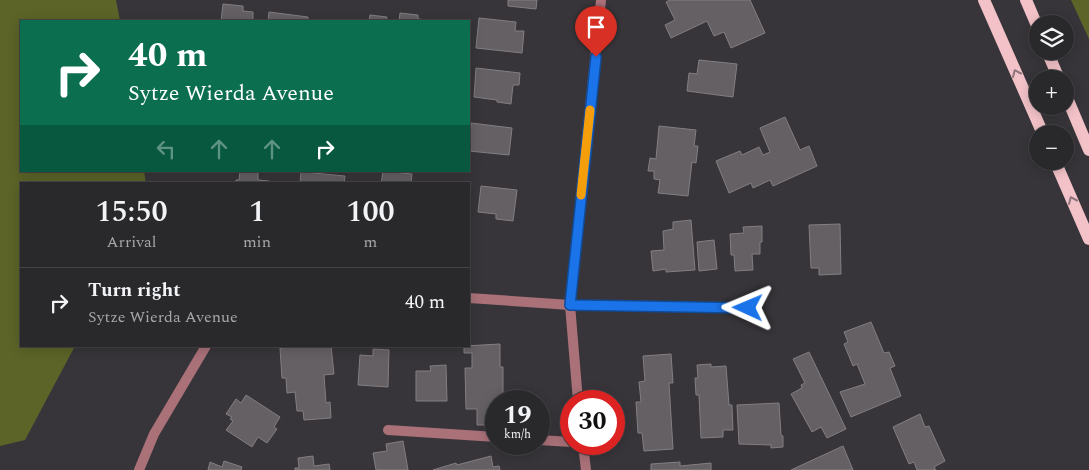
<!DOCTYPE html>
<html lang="en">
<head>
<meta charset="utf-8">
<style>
  body { margin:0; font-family:Spectral,serif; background:#313033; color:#f1f3f6; height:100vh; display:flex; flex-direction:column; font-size:19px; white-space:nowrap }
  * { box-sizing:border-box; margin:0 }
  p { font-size:16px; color:#a5a6a9 }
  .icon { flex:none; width:28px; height:28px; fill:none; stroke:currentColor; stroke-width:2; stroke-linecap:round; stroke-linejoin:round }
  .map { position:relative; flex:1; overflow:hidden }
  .side { position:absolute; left:20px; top:182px; width:450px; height:165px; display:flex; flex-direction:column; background:#29282b; border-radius:0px; box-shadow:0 2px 12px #0003,0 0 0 1px #454447 }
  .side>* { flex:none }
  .top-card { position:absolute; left:20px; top:20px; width:450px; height:152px; border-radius:0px; box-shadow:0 2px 12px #0003,0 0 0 1px #454447; background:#0b6e4f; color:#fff; overflow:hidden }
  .buttons { position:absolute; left:1029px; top:15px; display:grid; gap:10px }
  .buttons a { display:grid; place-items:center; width:45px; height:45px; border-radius:50%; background:#29282b; box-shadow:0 2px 12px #0003,0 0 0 1px #454447; font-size:25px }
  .speed { position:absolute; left:485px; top:390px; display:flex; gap:10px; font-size:25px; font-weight:700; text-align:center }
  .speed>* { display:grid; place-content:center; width:65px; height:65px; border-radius:50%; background:#29282b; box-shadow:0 2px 12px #0003,0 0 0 1px #454447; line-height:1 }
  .speed small { font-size:12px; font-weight:400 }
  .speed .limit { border:8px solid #d22; background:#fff; color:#111 }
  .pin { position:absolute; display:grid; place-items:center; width:42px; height:42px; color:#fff; margin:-51px -21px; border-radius:50% 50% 50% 0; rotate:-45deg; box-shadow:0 0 5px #0007 }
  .pin .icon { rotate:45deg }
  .me { position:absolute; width:55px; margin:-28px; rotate:271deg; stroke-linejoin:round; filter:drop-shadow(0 0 4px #0008) }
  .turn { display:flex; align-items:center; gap:18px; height:105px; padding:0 25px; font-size:22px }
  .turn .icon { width:65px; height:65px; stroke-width:2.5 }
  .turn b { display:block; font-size:35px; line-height:42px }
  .lanes { display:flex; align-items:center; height:48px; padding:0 25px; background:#0003; justify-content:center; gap:25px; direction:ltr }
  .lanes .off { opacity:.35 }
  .eta { display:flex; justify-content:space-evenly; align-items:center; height:85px; text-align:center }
  .eta b { font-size:30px; font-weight:600; line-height:35px }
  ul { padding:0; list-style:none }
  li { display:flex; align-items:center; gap:15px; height:70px; padding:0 25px; border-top:1px solid #454447 }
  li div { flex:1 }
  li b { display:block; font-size:19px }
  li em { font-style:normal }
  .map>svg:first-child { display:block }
  .green { fill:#5c6428 }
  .building { fill:#656063; stroke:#847e81 }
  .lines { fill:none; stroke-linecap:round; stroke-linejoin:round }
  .lane { stroke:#aa7179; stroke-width:10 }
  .street { stroke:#aa7179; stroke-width:10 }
  .primary { stroke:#f2c2c8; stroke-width:12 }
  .oneway { stroke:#90767c }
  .route-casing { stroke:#114b97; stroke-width:12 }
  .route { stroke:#1a73e8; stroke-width:9 }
  .slow { stroke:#f59e0b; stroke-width:9 }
</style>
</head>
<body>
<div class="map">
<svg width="1089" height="470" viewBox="0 0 1089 470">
  <rect width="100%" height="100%" fill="#373539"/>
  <g class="green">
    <path d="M0,0H116L120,21H21V171H144L146,184H21V346H75L25,440L0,446Z"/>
    <path d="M1071,0H1089V39Z"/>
  </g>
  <g class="building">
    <path d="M508,0H537L536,9L508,6Z"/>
    <path d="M670,0H750L765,33L731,48L724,32L714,36L707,21L671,38L665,25L675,20L666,2Z"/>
    <path d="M223,4L243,6V11L253,12V21H221Z"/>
    <path d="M269,12L308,17V21H268Z"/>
    <path d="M400,13L418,15V19L440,21H399Z"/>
    <path d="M370,15L387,17L386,21H369Z"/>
    <path d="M479,18L516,22L515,31H524L522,53L476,48Z"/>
    <path d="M699,60L737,64L733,97L687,91L689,73L697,74Z"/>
    <path d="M476,68L520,73L519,85H513L511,104L497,102V100L474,97Z"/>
    <path d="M785,117L800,150L809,146L817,166L773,186L770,180L753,188L751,183L729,193L716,161L740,151L742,155L759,147L763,155L770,152L760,128Z"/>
    <path d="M471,123L512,128L509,155L469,151Z"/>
    <path d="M659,126L696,130L694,146H698L696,163L692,162L688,196L658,193L660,180L654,179V171H648L650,158L656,159Z"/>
    <path d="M240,171H258V180L269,181V184H235L236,180H239Z"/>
    <path d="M301,171H313V173L345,176L344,184H300Z"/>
    <path d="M383,171L412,174L411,184H381Z"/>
    <path d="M481,186L517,190L513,221L496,219V214L478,212Z"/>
    <path d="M691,220L695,270L666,272V269L653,271L651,251L664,250L663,231L673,229V222Z"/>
    <path d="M840,224L841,274L819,275V268H811L809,225Z"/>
    <path d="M762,226V242H760V254H752L753,270L735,271L734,255H731L730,234L744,233L743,227Z"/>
    <path d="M714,240L717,269L699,271L697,242Z"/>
    <path d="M871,322L884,353L889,352L895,366L890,368L901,396L851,417L840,392L865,384L857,364L853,366L844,344L848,342L844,332Z"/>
    <path d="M500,344V367H503V401H496V425H477V409H466L465,368H472V353H464V346Z"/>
    <path d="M283,346H331L334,374L324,375L326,403L330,402L331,418L304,420L303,411H297L295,392L287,393L286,378H282L280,348H283Z"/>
    <path d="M373,349L389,350L388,387L358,385L360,355L373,356Z"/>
    <path d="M809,352L846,429L827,438L821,427L812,432L791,394L802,388L801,385L805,383L793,359Z"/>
    <path d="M671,354L673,383H669L673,449L644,451L642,433H638L636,402H641L639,382L645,381L643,356Z"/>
    <path d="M711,364V367L726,366L729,405H732L733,430H723V437L701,438L699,395H696L695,378H698L697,365Z"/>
    <path d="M446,365L447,401H416V371H431L430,366Z"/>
    <path d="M246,395L280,417L274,427L277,429L267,443L258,437L252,447L226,430L233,421L230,419L232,417L226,414L236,399L241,403Z"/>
    <path d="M779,403L781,435L783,436V447L771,448V445L739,444L737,405Z"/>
    <path d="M920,414L925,427L929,426L945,461L934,467L936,470H917L914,462L909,464L893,427Z"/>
    <path d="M403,441L408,470H376L373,453L387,451L386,444Z"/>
    <path d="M843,446L853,470H791Z"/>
    <path d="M313,456L314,466L329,464L330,470H295V468H299L298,458Z"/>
    <path d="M491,456L493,467L499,466L500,470H433L456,463L457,465Z"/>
    <path d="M224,461L242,467L241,470H208L210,462L222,467Z"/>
    <path d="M680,462V466L711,463V470H651V464Z"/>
  </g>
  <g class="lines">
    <g class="lane">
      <path d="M388,430L496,437"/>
      <path d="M539,440L571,442"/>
    </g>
    <g class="street">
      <path d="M469,298L570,305L748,308"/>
      <path d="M578,401L570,305L601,0"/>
      <path d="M583,444L586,470"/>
      <path d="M139,470L154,434L206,346"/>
    </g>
    <g class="primary">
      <path d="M984,0L1043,134"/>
      <path d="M1026,0L1038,28"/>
      <path d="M1047,51L1059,79"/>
      <path d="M1065,93L1089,150"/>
      <path d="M1055,161L1089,239"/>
    </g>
  </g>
  <defs><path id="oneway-chevron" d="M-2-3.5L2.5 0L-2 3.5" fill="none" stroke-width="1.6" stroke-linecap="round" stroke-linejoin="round" transform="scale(1.25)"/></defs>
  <g class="oneway">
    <use href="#oneway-chevron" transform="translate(1016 73) rotate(-114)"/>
    <use href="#oneway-chevron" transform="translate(1072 200) rotate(-114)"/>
  </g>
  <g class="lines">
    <g class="route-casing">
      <path id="route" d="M596,57L570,305L748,308"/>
    </g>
    <use href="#route" class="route"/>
    <path class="slow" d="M581,195L590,110"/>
  </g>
</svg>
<div class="buttons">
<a><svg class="icon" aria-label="layers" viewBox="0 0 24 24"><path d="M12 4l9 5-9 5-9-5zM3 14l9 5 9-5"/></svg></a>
<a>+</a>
<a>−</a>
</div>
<div class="speed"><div>19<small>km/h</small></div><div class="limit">30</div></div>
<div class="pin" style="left:596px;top:57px;background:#d93025"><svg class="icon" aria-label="arrive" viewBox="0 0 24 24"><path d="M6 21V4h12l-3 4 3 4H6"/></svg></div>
<svg class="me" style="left:748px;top:308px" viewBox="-20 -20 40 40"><path d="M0-17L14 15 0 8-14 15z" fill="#1a73e8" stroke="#fff" stroke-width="4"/></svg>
<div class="top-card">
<div class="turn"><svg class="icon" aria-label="right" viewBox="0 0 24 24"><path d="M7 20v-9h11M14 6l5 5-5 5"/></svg><div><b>40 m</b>Sytze Wierda Avenue</div></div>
<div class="lanes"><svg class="icon off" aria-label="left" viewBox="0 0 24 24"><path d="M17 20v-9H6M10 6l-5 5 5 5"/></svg><svg class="icon off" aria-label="ahead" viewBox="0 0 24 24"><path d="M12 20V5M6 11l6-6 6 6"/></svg><svg class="icon off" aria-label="ahead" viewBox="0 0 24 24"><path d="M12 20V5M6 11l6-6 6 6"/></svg><svg class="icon" aria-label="right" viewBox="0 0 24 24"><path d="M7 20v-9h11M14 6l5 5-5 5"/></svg></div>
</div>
<section class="side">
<div class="eta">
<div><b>15:50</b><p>Arrival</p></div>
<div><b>1</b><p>min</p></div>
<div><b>100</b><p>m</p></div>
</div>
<ul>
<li><svg class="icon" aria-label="right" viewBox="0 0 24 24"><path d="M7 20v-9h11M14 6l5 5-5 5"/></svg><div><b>Turn right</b><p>Sytze Wierda Avenue</p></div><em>40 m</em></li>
</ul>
</section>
</div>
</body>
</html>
